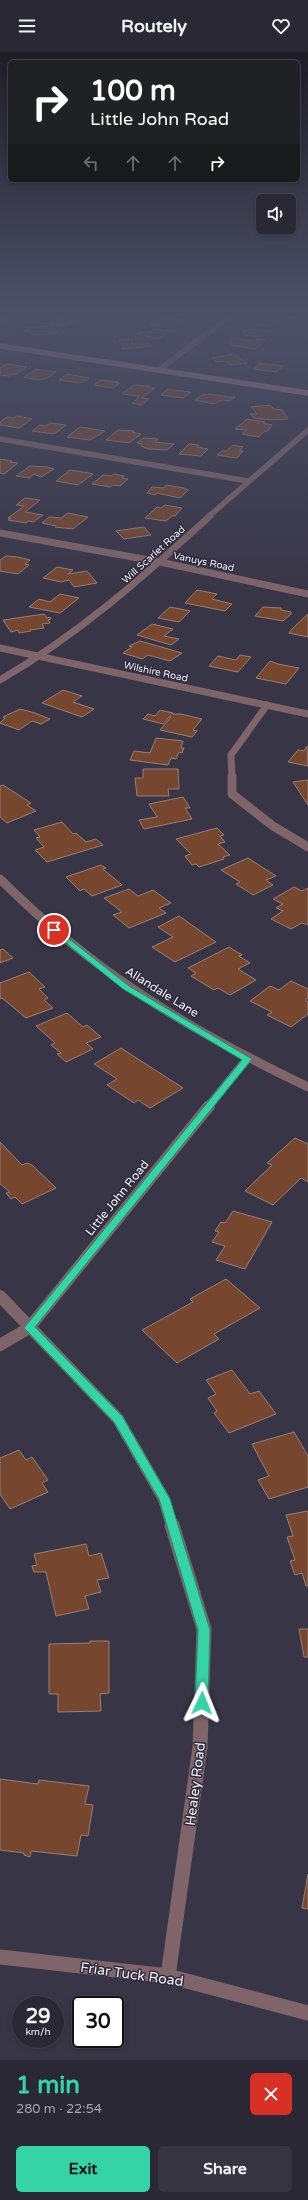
<!DOCTYPE html>
<html lang="en">
<head>
<meta charset="utf-8">
<style>
  body { margin:0; font-family:"Varela Round",sans-serif; background:#363440; color:#f1f3f6; height:100vh; display:flex; flex-direction:column; font-size:15px; white-space:nowrap }
  * { box-sizing:border-box; margin:0 }
  p { font-size:13px; color:#a5a6ac }
  .icon { flex:none; width:22px; height:22px; fill:none; stroke:currentColor; stroke-width:2; stroke-linecap:round; stroke-linejoin:round }
  .map { position:relative; height:2008px; overflow:hidden }
  .sheet { display:flex; flex-direction:column; background:#2a2834; flex:1 }
  .sheet>* { flex:none }
  .guide { position:absolute; left:8px; top:8px; width:292px; height:122px; border-radius:6px; box-shadow:0 2px 6px #0003,0 0 0 1px #46444f; background:#202124; color:#fff; overflow:hidden }
  .tools { position:absolute; left:256px; top:142px; display:grid; gap:8px }
  .tools a { display:grid; place-items:center; width:40px; height:40px; border-radius:6px; background:#2a2834; box-shadow:0 2px 6px #0003,0 0 0 1px #46444f; font-size:20px }
  .speed { position:absolute; left:12px; top:1944px; display:flex; gap:8px; font-size:20px; font-weight:700; text-align:center }
  .speed>* { display:grid; place-content:center; width:52px; height:52px; border-radius:50%; background:#2a2834; box-shadow:0 2px 6px #0003,0 0 0 1px #46444f; line-height:1 }
  .speed small { font-size:10px; font-weight:400 }
  .speed .limit { border:2px solid #111; border-radius:6px; background:#fff; color:#111 }
  .pin { position:absolute; display:grid; place-items:center; width:34px; height:34px; color:#fff; margin:-17px; border:2px solid #fff; border-radius:50%; box-shadow:0 1px 4px #0007 }
  .me { position:absolute; width:44px; margin:-22px; rotate:2deg; stroke-linejoin:round; filter:drop-shadow(0 0 3px #0008) }
  .turn { display:flex; align-items:center; gap:14px; height:84px; padding:0 16px; font-size:18px }
  .turn .icon { width:52px; height:52px; stroke-width:2.5 }
  .turn b { display:block; font-size:28px; line-height:34px }
  .lanes { display:flex; align-items:center; height:38px; padding:0 16px; background:#0003; justify-content:center; gap:20px; direction:ltr }
  .lanes .off { opacity:.35 }
  .round { display:grid; place-items:center; flex:none; width:42px; height:42px; border-radius:6px; background:#363440 }
  .overview { display:flex; align-items:center; justify-content:space-between; height:68px; padding:0 16px }
  h1 { font-size:24px; font-weight:700; line-height:30px; color:#35d4a7 }
  .primary-button { display:flex; gap:8px; margin-top:auto; padding:8px 16px }
  .primary-button a { flex:1; height:46px; border-radius:6px; background:#35d4a7; color:#111; font-size:16px; font-weight:700; line-height:46px; text-align:center }
  .primary-button a+a { background:#363440; color:#f1f3f6 }
  header { display:flex; justify-content:space-between; align-items:center; height:52px; padding:0 16px; background:#2a2834; font-size:18px; font-weight:700 }
  .map>svg:first-child { display:block }
  .building { fill:#77462f; stroke:#958076 }
  .lines { fill:none; stroke-linecap:round; stroke-linejoin:round }
  .street-far4 { stroke:#7f6569; stroke-width:5.5 }
  .street-far3 { stroke:#7f6569; stroke-width:7 }
  .street-far2 { stroke:#7f6569; stroke-width:9 }
  .street-far1 { stroke:#7f6569; stroke-width:12 }
  .street { stroke:#7f6569; stroke-width:15 }
  .secondary { stroke:#a77e84; stroke-width:5.5 }
  .route { fill:#35d4a7; stroke:#228a6d }
  .labels { text-anchor:middle; stroke-width:3; stroke-linejoin:round; paint-order:stroke }
  .far-street-label { font-size:10px; fill:#f0eef9; stroke:#2e2b3c }
  .street-label { font-size:12px; fill:#f0eef9; stroke:#2e2b3c }
  .near-street-label { font-size:14px; fill:#f0eef9; stroke:#2e2b3c }
</style>
</head>
<body>
<header><svg class="icon" aria-label="menu" viewBox="0 0 24 24"><path d="M4 6h16M4 12h16M4 18h16"/></svg>Routely<svg class="icon" aria-label="heart" viewBox="0 0 24 24"><path d="M12 20l-8-8c-3-5 5-10 8-4 3-6 11-1 8 4z"/></svg></header>
<div class="map">
<svg width="308" height="2008" viewBox="0 0 308 2008">
  <rect width="100%" height="100%" fill="#383546"/>
  <g class="building">
    <path d="M198,261L189,265L180,264L183,262H178Z"/>
    <path d="M272,261H289L287,263L296,265L293,267L269,263Z"/>
    <path d="M160,265L183,268L174,274L149,273Z"/>
    <path d="M59,266L75,268L77,269L65,274L50,272Z"/>
    <path d="M264,267L268,268L279,269L271,275L256,273Z"/>
    <path d="M51,274L58,281L33,283L30,280L23,279L28,278L27,276Z"/>
    <path d="M154,277L171,279L158,287L138,282L141,280L148,281Z"/>
    <path d="M252,277L271,279L265,280L260,285L243,283L246,281L243,280L245,278Z"/>
    <path d="M132,287V292H151L152,294L123,297L119,288Z"/>
    <path d="M238,287L254,289L256,287L266,288L255,297L230,293L232,291H228L231,288Z"/>
    <path d="M233,302L247,311L230,313L226,309L216,310L212,306Z"/>
    <path d="M260,311L283,314L276,320L253,317Z"/>
    <path d="M6,312L14,313L27,315L17,322H13L9,324L0,323V316Z"/>
    <path d="M36,317L56,320L47,326L39,328L24,325Z"/>
    <path d="M67,322L89,326L81,331L59,328Z"/>
    <path d="M101,328L118,330L116,331H120L113,336L94,333Z"/>
    <path d="M134,333L149,334L148,335L155,336L142,346L149,347L141,353L132,351L139,346H137L139,344L122,342Z"/>
    <path d="M168,337L180,339L191,340L183,346L161,343Z"/>
    <path d="M211,342L227,345H235L230,349L222,348L214,352L195,348L202,343Z"/>
    <path d="M270,353L274,357L282,358L288,367L271,368L254,366L250,362H257L251,355Z"/>
    <path d="M17,364L32,367L19,376L0,373V370L7,365L14,366Z"/>
    <path d="M247,367L265,370L263,371L272,373L268,379H265L258,385L242,382L247,378L235,377Z"/>
    <path d="M51,371L66,373L54,382L32,379L40,373L45,374Z"/>
    <path d="M80,375L105,379L90,388L67,385Z"/>
    <path d="M118,378L134,379L132,380L141,382L129,391L106,388Z"/>
    <path d="M143,386L158,387L155,390L174,392L167,398L149,397L141,394L142,392L137,391Z"/>
    <path d="M189,392L199,393L197,395L208,397L201,404L179,402Z"/>
    <path d="M233,393L243,395L239,399H243L237,406L217,403L222,399H226Z"/>
    <path d="M0,407L12,409L10,410L18,411L4,422L0,421Z"/>
    <path d="M30,414L47,415L54,417L41,425L33,422L30,426L16,424Z"/>
    <path d="M70,418L89,421L93,422L78,433L56,429Z"/>
    <path d="M114,422L124,424L122,426L128,427L120,434L113,433L110,435L92,432L103,423L111,424Z"/>
    <path d="M166,433L184,436L188,438L180,446L157,441L155,443L147,441L152,435L163,436Z"/>
    <path d="M25,446L40,448L25,460L43,463L33,470L28,469L26,471L8,468L11,466H8L24,454L16,453Z"/>
    <path d="M165,453L182,456L175,464H172L166,469L145,466L157,455L161,456Z"/>
    <path d="M68,461L88,465L73,477L55,475L56,474L42,471L49,465L61,466Z"/>
    <path d="M144,475L151,483L124,487L116,479Z"/>
    <path d="M6,504L18,505L30,508L25,512L29,513L18,522L0,519V508Z"/>
    <path d="M57,515L73,518L68,522L87,519L97,531L74,535L69,528L61,530L43,526Z"/>
    <path d="M197,538L217,542L212,547L232,552L225,559L185,551Z"/>
    <path d="M60,542L79,546L60,561L29,555L39,547L50,550Z"/>
    <path d="M170,555L190,559L179,570L158,566Z"/>
    <path d="M263,555L281,556V558L291,560V562L283,569L255,564Z"/>
    <path d="M44,562L47,566L50,565L51,567L48,568L50,571L42,572L44,576L30,578L31,579L19,581L18,578L11,580L3,568Z"/>
    <path d="M308,562V585L289,581L292,577Z"/>
    <path d="M152,572L173,577L164,584L179,587L171,593L137,583Z"/>
    <path d="M140,589L182,601L170,609L148,603L142,607L123,601L132,595L129,594Z"/>
    <path d="M240,603L251,605L238,620L209,614L218,604L236,608Z"/>
    <path d="M270,609L278,612L299,616L286,632L256,626Z"/>
    <path d="M63,638L82,644L73,650L94,657L82,665L42,651Z"/>
    <path d="M20,657L35,661L50,667L41,672L32,669L19,678L0,671L5,666L3,665Z"/>
    <path d="M160,658L173,661L172,662H181L202,667L193,678L197,679L192,685L160,678L171,665H169L163,672L143,667L148,662L155,664Z"/>
    <path d="M156,686L183,689L181,696H184L182,701L179,700L176,707L171,706L168,713L130,708L134,699L150,701Z"/>
    <path d="M307,694L308,714L288,710L298,698L304,699Z"/>
    <path d="M143,717H178L179,737H168L169,744H137L135,726H143Z"/>
    <path d="M308,728V753L293,730Z"/>
    <path d="M3,733L31,751L27,753L36,759L7,771L0,765V734Z"/>
    <path d="M183,745L190,756H185L192,767L144,777L139,768L157,765L149,752Z"/>
    <path d="M62,770L73,782L76,781L86,790L96,787L103,793L47,810L35,798L44,795L36,786L40,785L34,778Z"/>
    <path d="M217,776L224,783L220,784L225,790L218,792L230,803L223,805L224,807L199,815L196,812L192,813L185,804L191,802L176,787Z"/>
    <path d="M248,806L276,824L266,828L273,833L253,843L236,832L240,830L221,818Z"/>
    <path d="M101,813L106,816L103,817L122,833L92,844L84,837L80,839L66,825Z"/>
    <path d="M294,835L302,839L308,836V873L302,871L291,877L271,867L283,859L276,856L283,852L273,847Z"/>
    <path d="M129,837L138,844L153,838L171,851L159,856L166,861L129,876L113,863L122,860L104,846Z"/>
    <path d="M179,864L216,890L175,910L152,895L173,885L158,875Z"/>
    <path d="M229,895L242,903L239,904L250,911L238,917L256,928L230,943L218,936L214,938L191,924L196,921L188,916Z"/>
    <path d="M3,897L13,906L0,911V898Z"/>
    <path d="M29,920L45,935L39,937L48,946L44,948L53,956L26,966L2,946L0,947V931Z"/>
    <path d="M291,929L308,937V946L305,948L308,950V962L291,975L267,963L272,960L250,949L270,934L279,938Z"/>
    <path d="M67,961L83,975L87,973L101,985L86,991L93,997L66,1010L57,1002L61,1001L51,993L55,991L36,974Z"/>
    <path d="M121,996L183,1036L150,1056L138,1048L134,1051L107,1033L117,1027L94,1012Z"/>
    <path d="M295,1086L308,1092V1130L301,1126L273,1153L245,1139L272,1113L267,1111Z"/>
    <path d="M0,1090L22,1113L27,1111L32,1113L56,1136L22,1152L15,1145L11,1147L6,1141L10,1140L0,1132Z"/>
    <path d="M233,1159L272,1170L245,1217L216,1208L225,1194L212,1190L219,1180L215,1179L221,1170L225,1171Z"/>
    <path d="M226,1227L260,1256L214,1282L219,1287L177,1311L142,1278L193,1250L190,1247Z"/>
    <path d="M232,1318L250,1342L259,1339L276,1362L229,1381L214,1361L217,1359L208,1346L216,1342L206,1328Z"/>
    <path d="M294,1380L308,1404V1435L269,1447L258,1428L269,1424L252,1392Z"/>
    <path d="M19,1398L26,1408L32,1405L48,1428L42,1431L48,1440L10,1457L0,1442V1406Z"/>
    <path d="M308,1459V1534H306L302,1521L295,1523L290,1509L295,1508L287,1485L293,1484L286,1463Z"/>
    <path d="M86,1492L89,1504L101,1501L109,1526L97,1528L101,1540L85,1544L89,1557L56,1564L46,1520H34L32,1514L37,1513L34,1502Z"/>
    <path d="M299,1577H308V1605H304Z"/>
    <path d="M90,1589H109V1641L100,1642L101,1659L58,1660V1642H49V1592L90,1591Z"/>
    <path d="M0,1727L38,1732L39,1728L89,1734L85,1752L93,1753L88,1784L81,1783L77,1804L31,1799L30,1805L24,1803V1801L0,1798Z"/>
    <path d="M308,1822V1857L302,1856Z"/>
  </g>
  <g class="lines">
    <g class="street-far4">
      <path d="M0,271L15,261"/>
      <path d="M159,318L234,261"/>
      <path d="M0,387L248,429"/>
      <path d="M208,465L308,378"/>
    </g>
    <g class="street-far3">
      <path d="M0,481L160,510L308,542"/>
      <path d="M0,596L308,662"/>
      <path d="M0,628C79,582 142,526 210,464"/>
      <path d="M232,725L231,703L267,653"/>
    </g>
    <g class="street-far2">
      <path d="M232,724V742L273,774L308,795"/>
      <path d="M0,827C94,921 189,978 308,1035"/>
      <path d="M208,1055L247,1007"/>
    </g>
    <g class="street-far1">
      <path d="M0,1244L118,1367L164,1447L172,1474"/>
      <path d="M0,1293L29,1276L209,1054"/>
    </g>
    <g class="street">
      <path d="M0,1905L168,1924L308,1961"/>
      <path d="M168,1924L200,1695L204,1577L172,1473"/>
    </g>
    <path class="secondary" d="M0,294L308,341"/>
  </g>
  <linearGradient id="sky" x2="0" y2="1"><stop stop-color="#1f1d26"/><stop offset="0.48" stop-color="#4d5168"/><stop offset="1" stop-color="#4d5168" stop-opacity="0"/></linearGradient>
  <rect width="308" height="542" fill="url(#sky)"/>
  <path class="route" d="M54,875L129,934L252,1007L35,1275L122,1364L170,1447L210,1578L208,1651L206,1655L202,1657L197,1655L195,1651L198,1578L159,1447L114,1370L24,1276L242,1008L123,937L51,879L50,878Z"/>
  <g class="labels">
    <g class="far-street-label">
      <text transform="translate(153 502) rotate(-42)" y="4">Will Scarlet Road</text>
      <text transform="translate(204 509) rotate(12)" y="4">Vanuys Road</text>
      <text transform="translate(156 619) rotate(12)" y="4">Wilshire Road</text>
    </g>
    <g class="street-label">
      <text transform="translate(162 940) rotate(32)" y="4">Allandale Lane</text>
      <text transform="translate(117 1146) rotate(-51)" y="4">Little John Road</text>
    </g>
    <g class="near-street-label">
      <text transform="translate(195 1732) rotate(-83)" y="5">Healey Road</text>
      <text transform="translate(132 1922) rotate(8)" y="5">Friar Tuck Road</text>
    </g>
  </g>
</svg>
<div class="tools">
<a><svg class="icon" aria-label="sound" viewBox="0 0 24 24"><path d="M4 9h4l5-4v14l-5-4H4zM17 9q2 3 0 6"/></svg></a>
</div>
<div class="speed"><div>29<small>km/h</small></div><div class="limit">30</div></div>
<div class="pin" style="left:54px;top:878px;background:#d93025"><svg class="icon" aria-label="arrive" viewBox="0 0 24 24"><path d="M6 21V4h12l-3 4 3 4H6"/></svg></div>
<svg class="me" style="left:202px;top:1651px" viewBox="-20 -20 40 40"><path d="M0-17L14 15 0 8-14 15z" fill="#35d4a7" stroke="#fff" stroke-width="4"/></svg>
<div class="guide">
<div class="turn"><svg class="icon" aria-label="right" viewBox="0 0 24 24"><path d="M7 20v-9h11M14 6l5 5-5 5"/></svg><div><b>100 m</b>Little John Road</div></div>
<div class="lanes"><svg class="icon off" aria-label="left" viewBox="0 0 24 24"><path d="M17 20v-9H6M10 6l-5 5 5 5"/></svg><svg class="icon off" aria-label="ahead" viewBox="0 0 24 24"><path d="M12 20V5M6 11l6-6 6 6"/></svg><svg class="icon off" aria-label="ahead" viewBox="0 0 24 24"><path d="M12 20V5M6 11l6-6 6 6"/></svg><svg class="icon" aria-label="right" viewBox="0 0 24 24"><path d="M7 20v-9h11M14 6l5 5-5 5"/></svg></div>
</div>
</div>
<section class="sheet">
<div class="overview"><div><h1>1 min</h1><p>280 m · 22:54</p></div><a class="round" style="background:#d93025;color:#fff"><svg class="icon" aria-label="close" viewBox="0 0 24 24"><path d="M6 6l12 12M18 6L6 18"/></svg></a></div>
<div class="primary-button"><a>Exit</a><a>Share</a></div>
</section>
</body>
</html>
